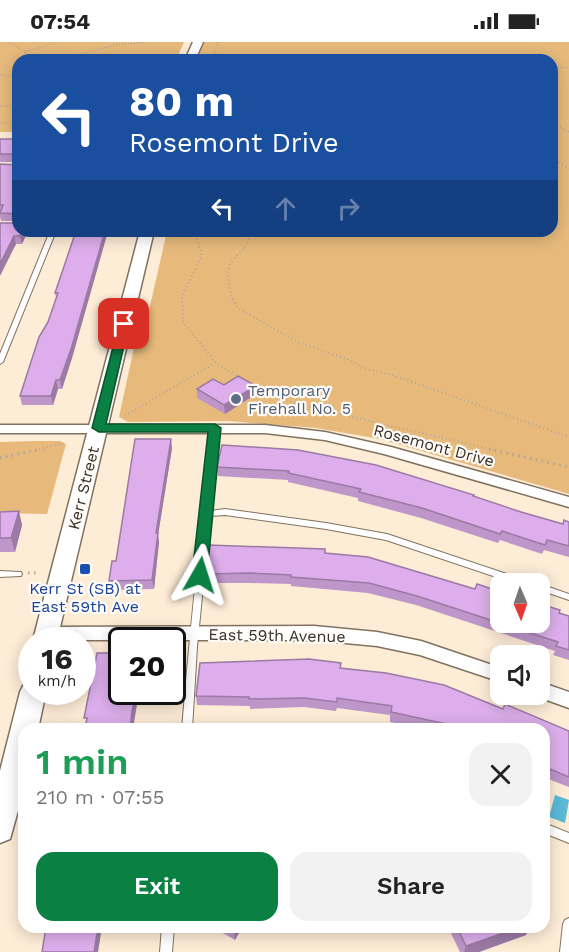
<!DOCTYPE html>
<html lang="en">
<head>
<meta charset="utf-8">
<style>
  body { margin:0; font-family:"Work Sans",sans-serif; background:#f2f2f2; color:#222; height:100vh; display:flex; flex-direction:column; font-size:22px; white-space:nowrap }
  * { box-sizing:border-box; margin:0 }
  p { font-size:20px; color:#767676 }
  .icon { flex:none; width:33px; height:33px; fill:none; stroke:currentColor; stroke-width:2; stroke-linecap:round; stroke-linejoin:round }
  .map { position:relative; flex:1; overflow:hidden }
  .side { position:absolute; left:18px; top:681px; width:532px; height:210px; display:flex; flex-direction:column; background:#fff; border-radius:18px; box-shadow:0 3px 15px #0003 }
  .side>* { flex:none }
  .guide { position:absolute; left:12px; top:12px; width:546px; height:183px; border-radius:18px; box-shadow:0 3px 15px #0003; background:#1a4fa0; color:#fff; overflow:hidden }
  .needle { width:39px; rotate:178deg }
  .buttons { position:absolute; left:490px; top:531px; display:grid; gap:12px }
  .buttons a { display:grid; place-items:center; width:60px; height:60px; border-radius:12px; background:#fff; box-shadow:0 3px 15px #0003; font-size:30px }
  .speed { position:absolute; left:18px; top:585px; display:flex; gap:12px; font-size:30px; font-weight:700; text-align:center }
  .speed>* { display:grid; place-content:center; width:78px; height:78px; border-radius:50%; background:#fff; box-shadow:0 3px 15px #0003; line-height:1 }
  .speed small { font-size:15px; font-weight:400 }
  .speed .limit { border:3px solid #111; border-radius:9px; background:#fff; color:#111 }
  .pin { position:absolute; display:grid; place-items:center; width:51px; height:51px; color:#fff; margin:-26px; border-radius:12px; box-shadow:0 3px 9px #0006 }
  .me { position:absolute; width:66px; margin:-33px; rotate:6deg; stroke-linejoin:round; filter:drop-shadow(0 0 4px #0008) }
  .turn { display:flex; align-items:center; gap:21px; height:126px; padding:0 18px; font-size:27px }
  .turn .icon { width:78px; height:78px; stroke-width:2.5 }
  .turn b { display:block; font-size:42px; line-height:51px }
  .lanes { display:flex; align-items:center; height:57px; padding:0 18px; background:#0003; justify-content:center; gap:30px; direction:ltr }
  .lanes .off { opacity:.35 }
  .round { display:grid; place-items:center; flex:none; width:63px; height:63px; border-radius:18px; background:#f2f2f2 }
  .head { display:flex; align-items:center; justify-content:space-between; height:102px; padding:0 18px }
  h1 { font-size:36px; font-weight:600; line-height:45px; color:#1e9e55 }
  .primary-button { display:flex; gap:12px; margin-top:auto; padding:12px 18px }
  .primary-button a { flex:1; height:69px; border-radius:18px; background:#0b8043; color:#fff; font-size:24px; font-weight:600; line-height:69px; text-align:center }
  .primary-button a+a { background:#f2f2f2; color:#222 }
  .status { display:flex; justify-content:space-between; align-items:center; height:42px; padding:0 30px; background:#fff; direction:ltr }
  .status svg { height:16px; fill:currentColor }
  .map>svg:first-child { display:block }
  .green { fill:#e7ba7c }
  .water { fill:#5abad7 }
  .lines { fill:none; stroke-linecap:round; stroke-linejoin:round }
  .lane-casing { stroke:#81725e; stroke-width:2 }
  .street-casing { stroke:#81725e; stroke-width:3 }
  .secondary-casing { stroke:#81725e; stroke-width:3 }
  .path-far2 { stroke:#b2a594; stroke-width:1.5; stroke-dasharray:1 2; stroke-linecap:butt }
  .path-far1 { stroke:#b2a594; stroke-width:2; stroke-dasharray:1 3; stroke-linecap:butt }
  .path { stroke:#b2a594; stroke-width:3; stroke-dasharray:1.5 4.5; stroke-linecap:butt }
  .lane { fill:#fff; fill-rule:evenodd }
  .street { fill:#fff; fill-rule:evenodd }
  .secondary { fill:#fff; fill-rule:evenodd }
  .wall { fill:#be96ca }
  .shaded-wall { fill:#9b7aa4 }
  .building { fill:#ddaeeb; stroke:#9b7aa4; stroke-width:1.5 }
  .route { fill:#0b8043; stroke:#07532c; stroke-width:1.5 }
  .service-dot { fill:#5c6f8a; stroke:#fffbf7; stroke-width:2 }
  .transit-dot { fill:#1a4fb4; stroke:#fffbf7; stroke-width:2 }
  .labels { text-anchor:middle; stroke-width:4.5; stroke-linejoin:round; paint-order:stroke }
  .service-label { font-size:16px; fill:#4e5e75; stroke:#fffbf7; text-anchor:start }
  .street-label { font-size:16px; fill:#363028; stroke:#fffbf7 }
  .transit-label { font-size:16px; fill:#164399; stroke:#fffbf7 }
</style>
</head>
<body>
<div class="status"><b>07:54</b><svg viewBox="0 0 49 12"><path d="M0 12V9h3v3zM5 12V6h3v6zM10 12V3h3v9zM15 12V0h3v12zM26 1h20v11H26zM47 4h2v5h-2z"/></svg></div>
<div class="map">
<svg width="569" height="910" viewBox="0 0 569 910">
  <rect width="100%" height="100%" fill="#fdecd6"/>
  <g class="green">
    <path d="M0,0H184L176,18H18V90H0Z"/>
    <path d="M204,0H569V452L380,397L316,386L228,379L128,380L119,375L141,273H148L167,189H552V18H197Z"/>
    <path d="M36,399H60L66,402L47,472L0,471V400Z"/>
  </g>
  <path class="water" d="M555,753L569,758L565,781L549,775Z"/>
  <g class="lines">
    <g class="lane-casing">
      <g id="lane">
        <path d="M50,189H56L3,320L0,322V312Z"/>
        <path d="M215,384L218,386L210,469L225,467L326,481L387,492L531,540L532,542H517L386,498L326,487L225,473L210,474L197,605L192,687H182C190,586 201,486 212,386Z"/>
        <path d="M0,529L21,530L22,532L21,534L0,535Z"/>
        <path d="M540,542L569,552V558L540,548Z"/>
        <path d="M544,781L569,791V801L544,791Z"/>
        <path d="M569,876V910H560L563,882L565,878Z"/>
        <path d="M162,885H174L172,910H160Z"/>
      </g>
    </g>
    <g class="street-casing">
      <g id="street">
        <path d="M0,383H265L325,390L391,405L569,455V465L384,412L325,398L265,391H0Z"/>
        <path d="M314,584L377,590L421,599L501,626V640L420,613L377,604L314,598H46L41,597L38,592L41,587L47,585Z"/>
        <path d="M540,640L569,650V666L533,653L540,652Z"/>
      </g>
    </g>
    <g class="secondary-casing">
      <g id="secondary">
        <path d="M193,0H203L195,18H185Z"/>
        <path d="M140,189H154L57,598H33Z"/>
        <path d="M32,640V650H46L38,687H24V747L10,797L0,801V729L20,650L24,642Z"/>
      </g>
    </g>
    <g class="path-far2">
      <path d="M9,0L25,10"/>
      <path d="M31,18L25,10L57,0"/>
      <path d="M58,18L115,3L149,0"/>
      <path d="M212,18L218,0"/>
      <path d="M270,18L307,15L340,18"/>
      <path d="M552,28L560,25L569,26"/>
      <path d="M0,33L18,35"/>
      <path d="M0,64H18"/>
      <path d="M0,81L18,80"/>
      <path d="M552,81L569,90"/>
    </g>
    <g class="path-far1">
      <path d="M552,116L569,127"/>
      <path d="M199,189L197,198L202,214L182,254L183,280L216,321L241,336"/>
      <path d="M250,189L247,203L231,220L227,231L231,254L238,266L300,301L350,318L363,326L392,333L569,395"/>
      <path d="M247,339L296,362L495,408"/>
      <path d="M125,374L215,321"/>
      <path d="M35,408L65,401"/>
    </g>
    <g class="path">
      <path d="M489,407L569,425"/>
      <path d="M0,416L41,407"/>
      <path d="M28,531H36"/>
    </g>
    <use href="#lane" class="lane"/>
    <use href="#street" class="street"/>
    <use href="#secondary" class="secondary"/>
  </g>
  <g class="wall">
    <path d="M0,97H18V179H1L0,175V122L17,123V120H0Z"/>
    <path d="M16,181L18,189H28L22,202H16L8,216Z"/>
    <path d="M76,189H108L72,316L62,347H58L53,363H22L20,354L48,280L56,255L55,251Z"/>
    <path d="M224,343L256,352L225,372L197,356V347Z"/>
    <path d="M222,403L473,454L521,470L563,482L569,480V515L544,508L542,512L500,498L498,501L421,476L358,459V456L288,440V438L218,434L217,425Z"/>
    <path d="M172,406L158,493L159,500L154,547L111,548L109,539L116,519Z"/>
    <path d="M0,470L22,483L15,510H0Z"/>
    <path d="M325,511L475,547L569,574V618L553,613L555,609L416,563L368,551L291,544V542L250,541H207L206,532Z"/>
    <path d="M340,626L503,667L569,689V745L548,737L544,687H424L390,680V673L337,666L336,669L304,665L250,667V664L197,663L196,654Z"/>
    <path d="M212,885H242L235,898Z"/>
    <path d="M448,885H529L526,893L479,910H460Z"/>
  </g>
  <g class="shaded-wall">
    <path d="M23,189H28L22,202L20,194Z"/>
    <path d="M105,189H108L72,316L62,347L60,338Z"/>
    <path d="M14,194L16,202L0,234V222Z"/>
    <path d="M56,338L58,347L53,363L51,354Z"/>
    <path d="M256,344V352L225,372L224,363Z"/>
    <path d="M171,397L172,406L158,493L159,500L154,547L152,538L156,491Z"/>
    <path d="M19,469L22,483L15,510L11,496Z"/>
    <path d="M136,650H139L133,687H130L132,669Z"/>
    <path d="M98,885H102L98,910H94Z"/>
    <path d="M237,885H242L235,898L234,890Z"/>
    <path d="M520,885H529L526,893L479,910H464L466,904Z"/>
  </g>
  <g class="building">
    <path d="M0,97H18V114L17,112H0Z"/>
    <path d="M18,118V172L0,171L3,163H0V122L17,123Z"/>
    <path d="M18,180V189H23L20,194H14L0,222V181H16Z"/>
    <path d="M76,189H105L71,307L60,338H56L51,354H20L39,295L48,280L58,251H55Z"/>
    <path d="M238,334L256,344L224,363L197,347L213,337L224,343Z"/>
    <path d="M135,397H171L156,491H158L152,538L109,539L112,519H116Z"/>
    <path d="M222,403L298,408L376,423L474,453L473,454L521,470L563,482L564,478L569,480V504L547,498L545,503L502,489L500,492L422,466L359,450L361,447L288,431L289,429L217,425Z"/>
    <path d="M19,469L11,496H0V470Z"/>
    <path d="M208,503L325,507V511L368,515L475,547L477,542L501,550V580H540V562L560,568L559,571L569,574V608L556,604L558,600L417,554L369,541L291,535V533L250,531L206,532Z"/>
    <path d="M97,611H122V650H136L132,669L130,687H85L87,676H84Z"/>
    <path d="M309,617L341,621L340,626L386,631L444,643L503,667L505,662L569,689V735L550,727L544,762V687H457L446,682L391,670L392,664L337,656V660L304,656L249,657V655L196,654L200,621Z"/>
    <path d="M46,885H98L94,910H42Z"/>
    <path d="M225,885H237L234,890Z"/>
    <path d="M457,885H520L466,904Z"/>
  </g>
  <path class="route" d="M124,279L129,282L106,382H215L221,386L207,533L205,537H195L192,533L208,390H99L92,386L119,282Z"/>
  <circle class="service-dot" cx="236" cy="357" r="6"/>
  <rect class="transit-dot" x="79" y="521" width="12" height="12" rx="3"/>
  <g class="labels">
    <g class="service-label">
      <text x="248" y="354">Temporary<tspan x="248" dy="18">Firehall No. 5</tspan></text>
    </g>
    <g class="street-label">
      <text transform="translate(434 403) rotate(15)" y="6">Rosemont Drive</text>
      <text transform="translate(83 446) rotate(-76)" y="6">Kerr Street</text>
      <text transform="translate(277 593) rotate(1)" y="6">East 59th Avenue</text>
    </g>
    <g class="transit-label">
      <text x="85" y="552">Kerr St (SB) at<tspan x="85" dy="18">East 59th Ave</tspan></text>
    </g>
  </g>
</svg>
<div class="buttons">
<a><svg class="needle" viewBox="-14 -14 28 28"><path d="M0-13l5 13h-10z" fill="#e53935"/><path d="M0 13l5-13h-10z" fill="#767676"/></svg></a>
<a><svg class="icon" aria-label="sound" viewBox="0 0 24 24"><path d="M4 9h4l5-4v14l-5-4H4zM17 9q2 3 0 6"/></svg></a>
</div>
<div class="speed"><div>16<small>km/h</small></div><div class="limit">20</div></div>
<div class="pin" style="left:124px;top:282px;background:#d93025"><svg class="icon" aria-label="arrive" viewBox="0 0 24 24"><path d="M6 21V4h12l-3 4 3 4H6"/></svg></div>
<svg class="me" style="left:200px;top:533px" viewBox="-20 -20 40 40"><path d="M0-17L14 15 0 8-14 15z" fill="#0b8043" stroke="#fff" stroke-width="4"/></svg>
<div class="guide">
<div class="turn"><svg class="icon" aria-label="left" viewBox="0 0 24 24"><path d="M17 20v-9H6M10 6l-5 5 5 5"/></svg><div><b>80 m</b>Rosemont Drive</div></div>
<div class="lanes"><svg class="icon" aria-label="left" viewBox="0 0 24 24"><path d="M17 20v-9H6M10 6l-5 5 5 5"/></svg><svg class="icon off" aria-label="ahead" viewBox="0 0 24 24"><path d="M12 20V5M6 11l6-6 6 6"/></svg><svg class="icon off" aria-label="right" viewBox="0 0 24 24"><path d="M7 20v-9h11M14 6l5 5-5 5"/></svg></div>
</div>
<section class="side">
<div class="head"><div><h1>1 min</h1><p>210 m · 07:55</p></div><a class="round"><svg class="icon" aria-label="close" viewBox="0 0 24 24"><path d="M6 6l12 12M18 6L6 18"/></svg></a></div>
<div class="primary-button"><a>Exit</a><a>Share</a></div>
</section>
</div>
</body>
</html>
